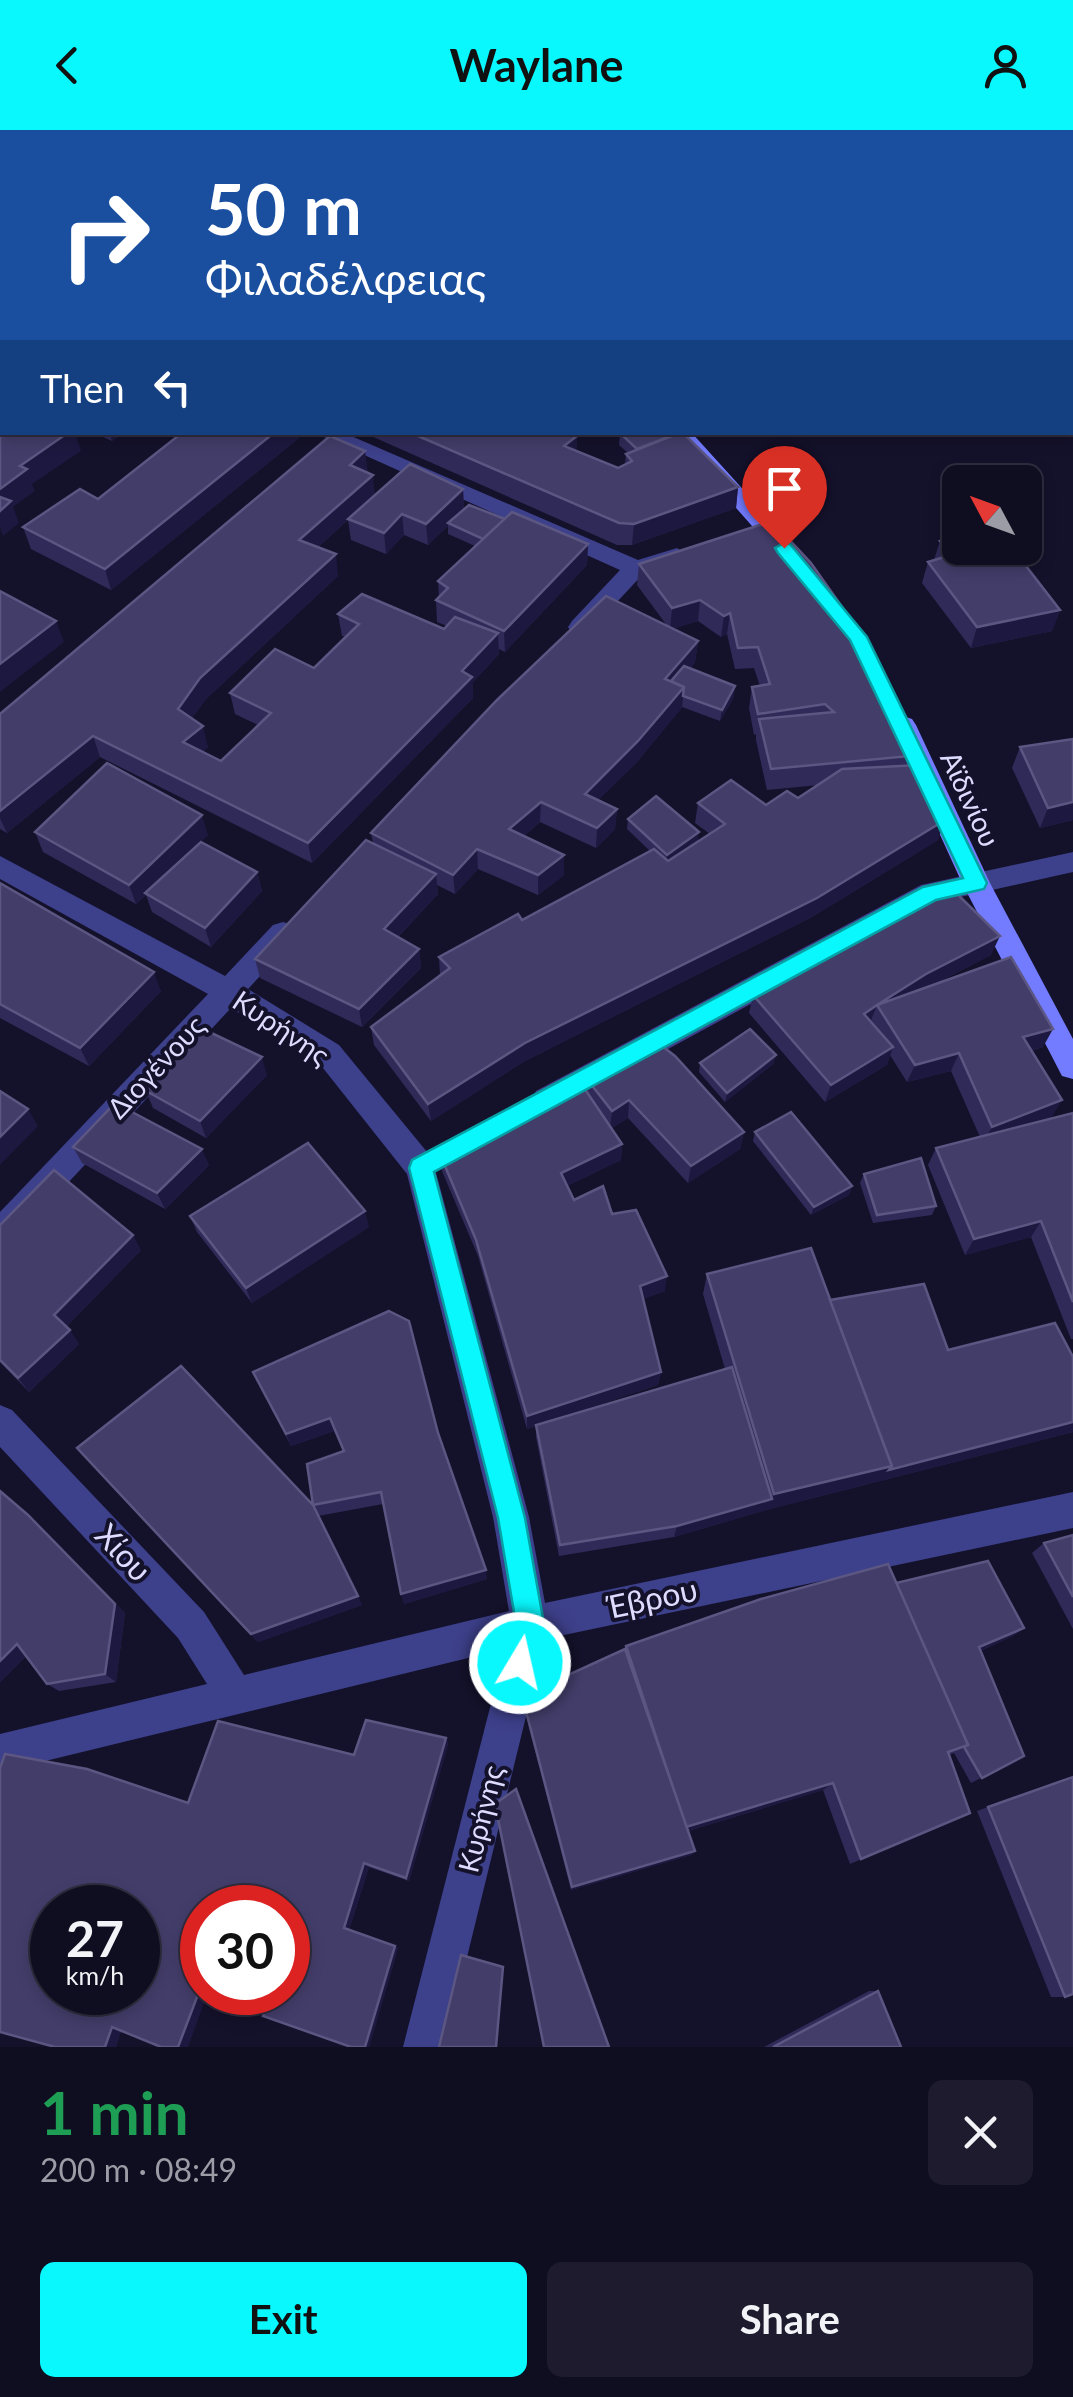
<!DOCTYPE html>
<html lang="en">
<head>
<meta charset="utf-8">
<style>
  body { margin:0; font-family:Lato,sans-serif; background:#1d1b2d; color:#f1f3f6; height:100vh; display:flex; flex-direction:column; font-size:38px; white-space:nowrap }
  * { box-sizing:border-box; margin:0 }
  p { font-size:32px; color:#9b9ca5 }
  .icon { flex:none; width:55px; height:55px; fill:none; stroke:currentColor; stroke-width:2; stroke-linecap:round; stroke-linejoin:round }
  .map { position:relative; height:1917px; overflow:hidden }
  .side { display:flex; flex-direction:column; background:#0f0d20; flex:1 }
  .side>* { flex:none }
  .hud { position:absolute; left:0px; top:0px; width:1075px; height:305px; box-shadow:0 5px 15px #0003,0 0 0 2px #2f2d3e; background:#1a4fa0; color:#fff; overflow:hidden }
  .needle { width:65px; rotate:311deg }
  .controls { position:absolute; left:942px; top:335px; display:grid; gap:20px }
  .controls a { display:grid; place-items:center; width:100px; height:100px; border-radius:15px; background:#0f0d20; box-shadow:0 5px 15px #0003,0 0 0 2px #2f2d3e; font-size:50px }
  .speed { position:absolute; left:30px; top:1755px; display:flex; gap:20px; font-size:50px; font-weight:700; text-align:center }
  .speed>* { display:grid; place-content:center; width:130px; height:130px; border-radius:50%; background:#0f0d20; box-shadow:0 5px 15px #0003,0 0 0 2px #2f2d3e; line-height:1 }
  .speed small { font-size:25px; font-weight:400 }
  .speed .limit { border:15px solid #d22; background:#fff; color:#111 }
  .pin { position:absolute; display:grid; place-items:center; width:85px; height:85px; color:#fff; margin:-102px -42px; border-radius:50% 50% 50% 0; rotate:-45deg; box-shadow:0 0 10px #0007 }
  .pin .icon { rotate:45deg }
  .me { position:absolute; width:110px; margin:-55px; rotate:9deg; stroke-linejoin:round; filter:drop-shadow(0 0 8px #0008) }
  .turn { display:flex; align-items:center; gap:35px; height:210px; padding:0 40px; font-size:45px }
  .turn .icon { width:130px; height:130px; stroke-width:2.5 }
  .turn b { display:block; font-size:70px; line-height:85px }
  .then { display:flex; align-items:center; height:95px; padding:0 40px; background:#0003; gap:20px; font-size:38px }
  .round { display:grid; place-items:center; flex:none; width:105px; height:105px; border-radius:15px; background:#1d1b2d }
  .summary { display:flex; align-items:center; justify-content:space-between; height:170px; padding:0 40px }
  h1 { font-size:60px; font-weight:700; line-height:75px; color:#1e9e55 }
  .cta { display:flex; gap:20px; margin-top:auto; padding:20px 40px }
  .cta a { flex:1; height:115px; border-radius:15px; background:#09f8fe; color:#111; font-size:40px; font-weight:700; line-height:115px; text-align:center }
  .cta a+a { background:#1d1b2d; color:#f1f3f6 }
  header { display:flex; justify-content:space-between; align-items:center; height:130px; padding:0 40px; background:#09f8fe; color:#111; font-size:45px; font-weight:700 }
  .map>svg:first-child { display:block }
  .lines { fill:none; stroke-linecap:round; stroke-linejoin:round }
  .path { stroke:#31bdaa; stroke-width:4; stroke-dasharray:4 5; stroke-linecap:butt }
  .street { fill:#3d408a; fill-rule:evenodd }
  .secondary { fill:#737bfe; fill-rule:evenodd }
  .primary { stroke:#b864fe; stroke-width:30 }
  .highway { stroke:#fe58b4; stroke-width:30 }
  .wall { fill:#302a59; fill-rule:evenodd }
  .shaded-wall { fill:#1d183f }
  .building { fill:#433d6a; stroke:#5b5682; stroke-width:2.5; fill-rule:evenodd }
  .route { fill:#09f8fe; stroke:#06a1a5; stroke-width:2.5 }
  .labels { text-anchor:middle; stroke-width:8; stroke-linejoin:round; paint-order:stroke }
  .street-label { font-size:28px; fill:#dddcff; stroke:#14112b }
  .near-street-label { font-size:32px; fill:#dddcff; stroke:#14112b }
</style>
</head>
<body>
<header><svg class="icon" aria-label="back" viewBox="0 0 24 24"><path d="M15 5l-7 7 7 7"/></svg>Waylane<svg class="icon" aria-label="person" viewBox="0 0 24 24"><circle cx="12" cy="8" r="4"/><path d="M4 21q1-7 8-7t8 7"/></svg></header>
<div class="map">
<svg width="1073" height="1917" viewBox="0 0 1073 1917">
  <rect width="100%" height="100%" fill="#14112b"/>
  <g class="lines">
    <path class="path" d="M450,0L454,2"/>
    <g class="street">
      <path d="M2,0H23L25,2H4Z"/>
      <path d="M313,302H342L638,430L677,418L689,426L685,431L644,443L588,503H572L568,497L572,491L620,440Z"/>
      <path d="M1073,722V742L938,772L558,979L547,983L536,979L532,970L536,961L921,755Z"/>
      <path d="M0,726L225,846L273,795L283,792L293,795L297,803L293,811L248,859L339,915L432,1028L529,1387L545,1473L1073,1362V1398L545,1509L445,1917H403L505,1519L0,1642V1604L207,1554L178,1508L0,1317V1275L12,1280L204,1482L244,1545L509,1481L493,1387L407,1044L319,933L231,878L11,1114L0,1118V1082L208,864L0,749Z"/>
    </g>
    <g class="secondary">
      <path d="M669,302H691L798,420L802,425L798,430H782Z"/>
      <path d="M903,586L912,589L916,595L990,753L1073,909V949L1062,946L962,753L890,595L894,589Z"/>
    </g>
    <g class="primary">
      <path d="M671,2L680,0"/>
      <path d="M751,2L760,0"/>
    </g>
    <path class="highway" d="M839,2L850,0"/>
  </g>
  <g class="wall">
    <path d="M92,302H124L112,311Z"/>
    <path d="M166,302H298L299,308L111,460L31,419L23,397L98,369L177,307Z"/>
    <path d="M362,302H570L577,306L576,321L618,338L625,334L626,324L628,323L619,315L620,303L738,357L736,378L632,415H617Z"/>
    <path d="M367,343L375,365L463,359L464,379L505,389L588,414L587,435L505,522L499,519V524L473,552V568L312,733L100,627L7,703L0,699V584ZM348,390L351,410L386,424L404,405L428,415L448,396V404L475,416L438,451L439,467L436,470L437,492L447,496L444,499L338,484L342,506L346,507L314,538L230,563L235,584L258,595L221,631L202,622L208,617L192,588L206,569L338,446L318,417Z"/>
    <path d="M772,391L921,625L918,635L938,710L812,787L525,931L431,991L374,915L371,897L440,845L439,827L522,790L650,721L627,699L628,689L698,712L710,704L695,693L698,673L766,675L798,668L819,655L767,660L756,610V604L754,605L749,578L752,557L760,556L754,538L735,539L727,504L721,507L698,491L672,499L698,511L695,532L690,539L734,567L720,591L682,577L637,632L598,670L617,679L615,699L596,718L540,692L524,706L564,725V745L538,765L478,739L455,764L437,755L438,764L398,807L419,819L421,838L362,897L260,848L255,829L373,713L371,703L668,497L637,455L639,434Z"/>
    <path d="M940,411L1060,480L1052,501L971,518L922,453L928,432L934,430Z"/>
    <path d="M1020,617L1073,690L1040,698L1012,638Z"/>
    <path d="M35,702L208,705L196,716L257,742L262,761L211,817L152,782L146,765L136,774L43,722Z"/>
    <path d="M0,753L161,861L89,936L0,888Z"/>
    <path d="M991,825L931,856L1043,917L1031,921L1052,987L1044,990L1073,983V1209H1071L1031,1107L965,1125L928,1035L936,1018L980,1007L951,941L907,952L890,925L887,935L825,972L749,883L753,865Z"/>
    <path d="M776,925L773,934L725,972L699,942L700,933Z"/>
    <path d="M267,945L206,1008L153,978L146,961Z"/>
    <path d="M586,948L744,1002L740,1019L688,1053L628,988L612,998L622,1014L621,1030L567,1056L574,1070L612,1084L665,1161L643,1169L661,1242L658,1255L564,1286L725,1239L703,1164L707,1144L830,1170L948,1220L1073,1227V1302L766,1380L674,1407L559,1426L536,1307V1296L527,1299L478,1126L442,1041L440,1024L586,960Z"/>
    <path d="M755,1002L852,1056L849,1065L811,1085L753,1011Z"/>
    <path d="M73,1017L209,1035L165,1079L82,1033Z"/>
    <path d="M864,1044L936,1076L932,1085L873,1093L860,1053Z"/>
    <path d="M190,1086L369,1097L252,1173L197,1102Z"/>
    <path d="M0,1095L141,1120L66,1197L79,1214L29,1262L0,1232Z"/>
    <path d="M253,1242L438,1303L487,1449L404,1474L383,1374L318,1386L362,1475L258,1512L77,1318L313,1375L343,1321L334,1301L291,1316Z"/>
    <path d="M0,1361L125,1483L116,1552L59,1561L47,1554L26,1526L0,1552Z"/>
    <path d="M1073,1405V1499L1032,1423L1044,1413Z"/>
    <path d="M896,1453L1024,1498L1013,1506L980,1521L1024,1626L971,1653L954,1623L949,1625L970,1683L850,1734L823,1660L688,1701L695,1721L691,1725L571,1760L523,1574L522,1566L625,1519L626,1516Z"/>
    <path d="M446,1608L448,1614L409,1751L369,1737L349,1800L398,1818L369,1917H351L269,1867L288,1778L121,1901L116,1917H55L188,1673L354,1625Z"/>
    <path d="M988,1677L1065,1867H1051L977,1681Z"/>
    <path d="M869,1861H878L901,1917H764Z"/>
  </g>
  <g class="shaded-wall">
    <path d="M2,204V231L0,233V206Z"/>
    <path d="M69,302H75L81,321L32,354L35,361L13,377L19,393L3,406L0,397V359L20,336Z"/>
    <path d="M109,302H124L112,311Z"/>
    <path d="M275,302H298L299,308L111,460L105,439Z"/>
    <path d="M577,306L576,327L564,316Z"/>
    <path d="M365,321L368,342L350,335Z"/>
    <path d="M373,345L375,366L302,431L299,410Z"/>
    <path d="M738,357L736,378L632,415L634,394Z"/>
    <path d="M463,359L464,380L448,393V396L428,415L426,394Z"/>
    <path d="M402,384L404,405L386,424L384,403Z"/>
    <path d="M588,414L587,435L505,522L504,501Z"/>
    <path d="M336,424L338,446L206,569L184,600L178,579L200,548Z"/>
    <path d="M700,470L698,491L670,500L672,478Z"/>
    <path d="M1060,480L1052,501L971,518L977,497Z"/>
    <path d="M730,483L727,504L721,507L724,486Z"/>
    <path d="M56,491L64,512L0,562V534Z"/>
    <path d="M498,503L499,524L473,552V568L312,733L308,713L462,541Z"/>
    <path d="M698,511L695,532L671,561L665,549Z"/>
    <path d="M735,556L734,567L720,591L722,580Z"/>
    <path d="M684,557L682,578L637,632L584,684L585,664Z"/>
    <path d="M203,596L208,617L188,633L183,612Z"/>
    <path d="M93,606L100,627L7,703L0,688V681Z"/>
    <path d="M541,672L540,692L510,718L509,699Z"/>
    <path d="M1073,672V690L1040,698L1048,678Z"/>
    <path d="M617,679L615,699L596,718L597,698Z"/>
    <path d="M202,685L208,705L136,774L129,755Z"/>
    <path d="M945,690L938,710L812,787L525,931L431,991L428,974L525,913Z"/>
    <path d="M699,702L698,712L666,735L667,725Z"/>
    <path d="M477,719L478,739L455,764L453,745Z"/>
    <path d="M564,725V745L538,765V745Z"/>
    <path d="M257,742L262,761L211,817L205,798Z"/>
    <path d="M436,744L438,764L387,818L384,799Z"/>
    <path d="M1000,806L991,825L919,862L877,875L926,844Z"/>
    <path d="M419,819L421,838L362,897L359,879Z"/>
    <path d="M154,842L161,861L89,936L80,918Z"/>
    <path d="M877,875L870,893L864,884Z"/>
    <path d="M1053,899L1043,917L1014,925L1023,907Z"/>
    <path d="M893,917L887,935L825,972L831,955Z"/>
    <path d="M959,923L951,941L907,952L915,935Z"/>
    <path d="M776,925L773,934L725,972L727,963Z"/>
    <path d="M262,927L267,945L206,1008L200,991Z"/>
    <path d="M629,970L628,988L610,999L612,981Z"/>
    <path d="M1062,970L1052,987L983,1014L992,997Z"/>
    <path d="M28,979L38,996L0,1035V1007Z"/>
    <path d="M744,1002L740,1019L688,1053L691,1036Z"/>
    <path d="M622,1014L621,1030L561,1059V1043Z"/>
    <path d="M202,1019L209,1035L165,1079L157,1063Z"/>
    <path d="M852,1056L849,1065L811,1085L814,1077Z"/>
    <path d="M365,1081L369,1097L252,1173L246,1158Z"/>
    <path d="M1041,1091L1031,1107L965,1125L974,1109Z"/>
    <path d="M133,1105L141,1120L64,1199L54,1185Z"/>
    <path d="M667,1146L665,1161L638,1171L640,1156Z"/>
    <path d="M70,1200L79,1214L29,1262L18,1248Z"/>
    <path d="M661,1242L658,1255L527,1299V1286Z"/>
    <path d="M330,1288L334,1301L291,1316L286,1304Z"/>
    <path d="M1073,1292V1302L766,1380L674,1407L677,1396L772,1369L774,1364Z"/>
    <path d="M39,1396L125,1483L116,1552L105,1544Z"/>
    <path d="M486,1440L487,1449L404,1474L401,1464Z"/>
    <path d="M358,1466L362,1475L258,1512L251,1504Z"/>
    <path d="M1024,1498L1013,1506L968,1526L979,1517Z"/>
    <path d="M17,1514L29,1523L0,1552V1531Z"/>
    <path d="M446,1608L448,1614L409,1751L406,1748Z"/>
    <path d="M833,1653L823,1660L681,1703L686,1697Z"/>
    <path d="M695,1721L691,1725L571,1760L572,1757Z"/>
    <path d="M364,1733L369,1737L349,1800L344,1798Z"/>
    <path d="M395,1816L398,1818L369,1917H365Z"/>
    <path d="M202,1854V1862H208L188,1917H178Z"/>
    <path d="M123,1896L116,1917H105L112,1897Z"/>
  </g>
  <g class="building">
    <path d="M119,0H310L304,2H121Z"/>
    <path d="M2,62V90L0,91V63Z"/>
    <path d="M0,129H2V204L0,206Z"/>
    <path d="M2,274V302H69L20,336L27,339L0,359V276Z"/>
    <path d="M183,302H275L105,439L23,397L80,359L98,369Z"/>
    <path d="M409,302H570L577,306L564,316L618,338L632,331L626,324L682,302L738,357L634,394L619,393Z"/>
    <path d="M623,302H677L678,303L637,319L620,303Z"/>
    <path d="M330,306L365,321L350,335L373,345L299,410L336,424L200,548L178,579L203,596L183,612L221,631L271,583L230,563L275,519L314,538L359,494L338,484L362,464L444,499L455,487L498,503L462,541L472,547L308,713L93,606L0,681V584Z"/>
    <path d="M410,334L463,359L426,394L402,384L384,403L348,389Z"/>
    <path d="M0,367L11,371L0,381Z"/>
    <path d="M469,375L505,389L483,409L448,393Z"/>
    <path d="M512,382L588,414L504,501L436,470L448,458L438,451Z"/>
    <path d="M772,391L811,433L864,508L921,625L771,639L759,589L834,582L825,574L758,584L752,557L770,554L758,517L738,518L730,483L724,486L700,470L672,478L639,434Z"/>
    <path d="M960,406V418H1012L1060,480L977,497L928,432L951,425L940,411Z"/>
    <path d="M0,461L56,491L0,534Z"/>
    <path d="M606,466L698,511L665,549L684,557L638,611L585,664L617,679L597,698L541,672L509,699L564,725L538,745L477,719L453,745L371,703L497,570Z"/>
    <path d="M684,536L735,556L722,580L683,566L684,557L671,551Z"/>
    <path d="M1073,609V672L1048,678L1020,617Z"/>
    <path d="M107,633L202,685L129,755L35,702Z"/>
    <path d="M919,635L945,690L817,768L525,913L428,974L371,897L450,838L439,827L518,784L522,790L654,719L668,731L725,694L698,673L731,650L766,675L787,661L798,668L842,639Z"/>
    <path d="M656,666L699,702L667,725L628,689Z"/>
    <path d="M366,710L436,744L384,799L419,819L359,879L255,829Z"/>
    <path d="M201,712L257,742L205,798L145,763Z"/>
    <path d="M0,753L154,842L80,918L0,874Z"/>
    <path d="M952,759L1000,806L926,844L877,875L1011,827L1053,899L1023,907L1062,970L992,997L959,923L915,935L877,875L864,884L893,917L831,955L753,865L813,827Z"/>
    <path d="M203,899L262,927L200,991L146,961Z"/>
    <path d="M750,899L776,925L727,963L700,933Z"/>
    <path d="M654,910L675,926L744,1002L691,1036L629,970L612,981L586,948Z"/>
    <path d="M578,949L622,1014L561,1043L574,1070L603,1056L612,1084L636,1080L667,1146L640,1156L661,1242L527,1286L476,1110L440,1024Z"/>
    <path d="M0,961L28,979L0,1007Z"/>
    <path d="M115,973L202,1019L157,1063L73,1017Z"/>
    <path d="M791,982L852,1056L814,1077L755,1002Z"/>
    <path d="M1073,983V1172L1041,1091L974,1109L936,1018Z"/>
    <path d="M308,1013L365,1081L246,1158L190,1086Z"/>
    <path d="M921,1028L936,1076L877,1085L864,1044Z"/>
    <path d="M54,1040L133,1105L54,1185L70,1200L18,1248L0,1230V1095Z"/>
    <path d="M811,1118L892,1336L774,1364L707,1144Z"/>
    <path d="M924,1154L948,1220L1055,1193L1073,1227V1292L889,1340L892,1336L830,1170Z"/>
    <path d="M389,1181L409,1191L438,1303L486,1440L401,1464L381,1362L313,1375L358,1466L251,1504L77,1318L181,1236L313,1375L307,1334L344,1321L330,1288L286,1304L253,1242Z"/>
    <path d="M732,1237L772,1369L677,1396L560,1415L536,1295Z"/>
    <path d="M0,1361L28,1385L115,1474L105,1544L47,1554L17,1514L0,1531Z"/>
    <path d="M1073,1405V1467L1044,1413Z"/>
    <path d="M988,1431L1024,1498L979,1517L1024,1626L982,1648L964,1617L968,1615L896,1453Z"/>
    <path d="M888,1434L968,1615L948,1622L970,1683L861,1729L833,1653L686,1697L626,1516L761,1469Z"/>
    <path d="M625,1519L695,1721L572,1757L522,1566Z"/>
    <path d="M366,1590L446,1608L406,1748L364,1733L344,1798L395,1816L365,1917H351L263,1886L269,1867L255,1862H288V1778H202V1854L178,1917H161L112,1897L105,1917H55L0,1902V1638L5,1624L87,1639L188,1673L218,1591L354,1625ZM52,1778H138V1862H52Z"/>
    <path d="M1073,1647V1864L1065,1867L988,1677Z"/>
    <path d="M516,1659L609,1917H544L495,1674Z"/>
    <path d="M461,1825L503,1837L496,1917H439Z"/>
    <path d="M878,1861L901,1917H773Z"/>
  </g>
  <path class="route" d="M784,413L790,414L867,507L987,753L984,759L936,770L434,1042L525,1388L544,1494L530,1543L520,1547L510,1543L506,1533L516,1494L498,1388L409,1038L412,1030L923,757L963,748L850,510L778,423L775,418Z"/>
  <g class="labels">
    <g class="street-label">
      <text transform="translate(970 669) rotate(65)" y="10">Αϊδινίου</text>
      <text transform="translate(281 898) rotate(34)" y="10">Κυρήνης</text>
      <text transform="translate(156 937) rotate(-47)" y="10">Διογένους</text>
      <text transform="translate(481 1689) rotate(-76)" y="10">Κυρήνης</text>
    </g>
    <g class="near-street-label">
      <text transform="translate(123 1423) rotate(47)" y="11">Χίου</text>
      <text transform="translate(652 1469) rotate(-12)" y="11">Έβρου</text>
    </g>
  </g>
</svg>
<div class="controls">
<a><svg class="needle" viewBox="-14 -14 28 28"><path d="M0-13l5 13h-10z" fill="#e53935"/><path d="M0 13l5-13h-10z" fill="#9b9ca5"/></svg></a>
</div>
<div class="speed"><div>27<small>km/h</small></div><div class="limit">30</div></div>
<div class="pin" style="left:784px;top:418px;background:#d93025"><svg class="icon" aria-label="arrive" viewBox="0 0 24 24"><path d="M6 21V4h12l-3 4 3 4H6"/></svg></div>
<svg class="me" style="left:520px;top:1533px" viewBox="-20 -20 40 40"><circle r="17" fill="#09f8fe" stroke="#fff" stroke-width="3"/><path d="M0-11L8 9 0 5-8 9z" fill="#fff"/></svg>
<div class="hud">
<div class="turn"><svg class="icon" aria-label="right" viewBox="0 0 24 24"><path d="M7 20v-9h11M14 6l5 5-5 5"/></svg><div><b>50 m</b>Φιλαδέλφειας</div></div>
<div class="then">Then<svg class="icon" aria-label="left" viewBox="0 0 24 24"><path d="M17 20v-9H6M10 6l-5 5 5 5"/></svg></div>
</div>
</div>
<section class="side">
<div class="summary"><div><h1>1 min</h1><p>200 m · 08:49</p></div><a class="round"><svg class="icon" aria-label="close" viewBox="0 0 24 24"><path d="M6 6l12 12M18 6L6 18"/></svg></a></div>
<div class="cta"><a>Exit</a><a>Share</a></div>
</section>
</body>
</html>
